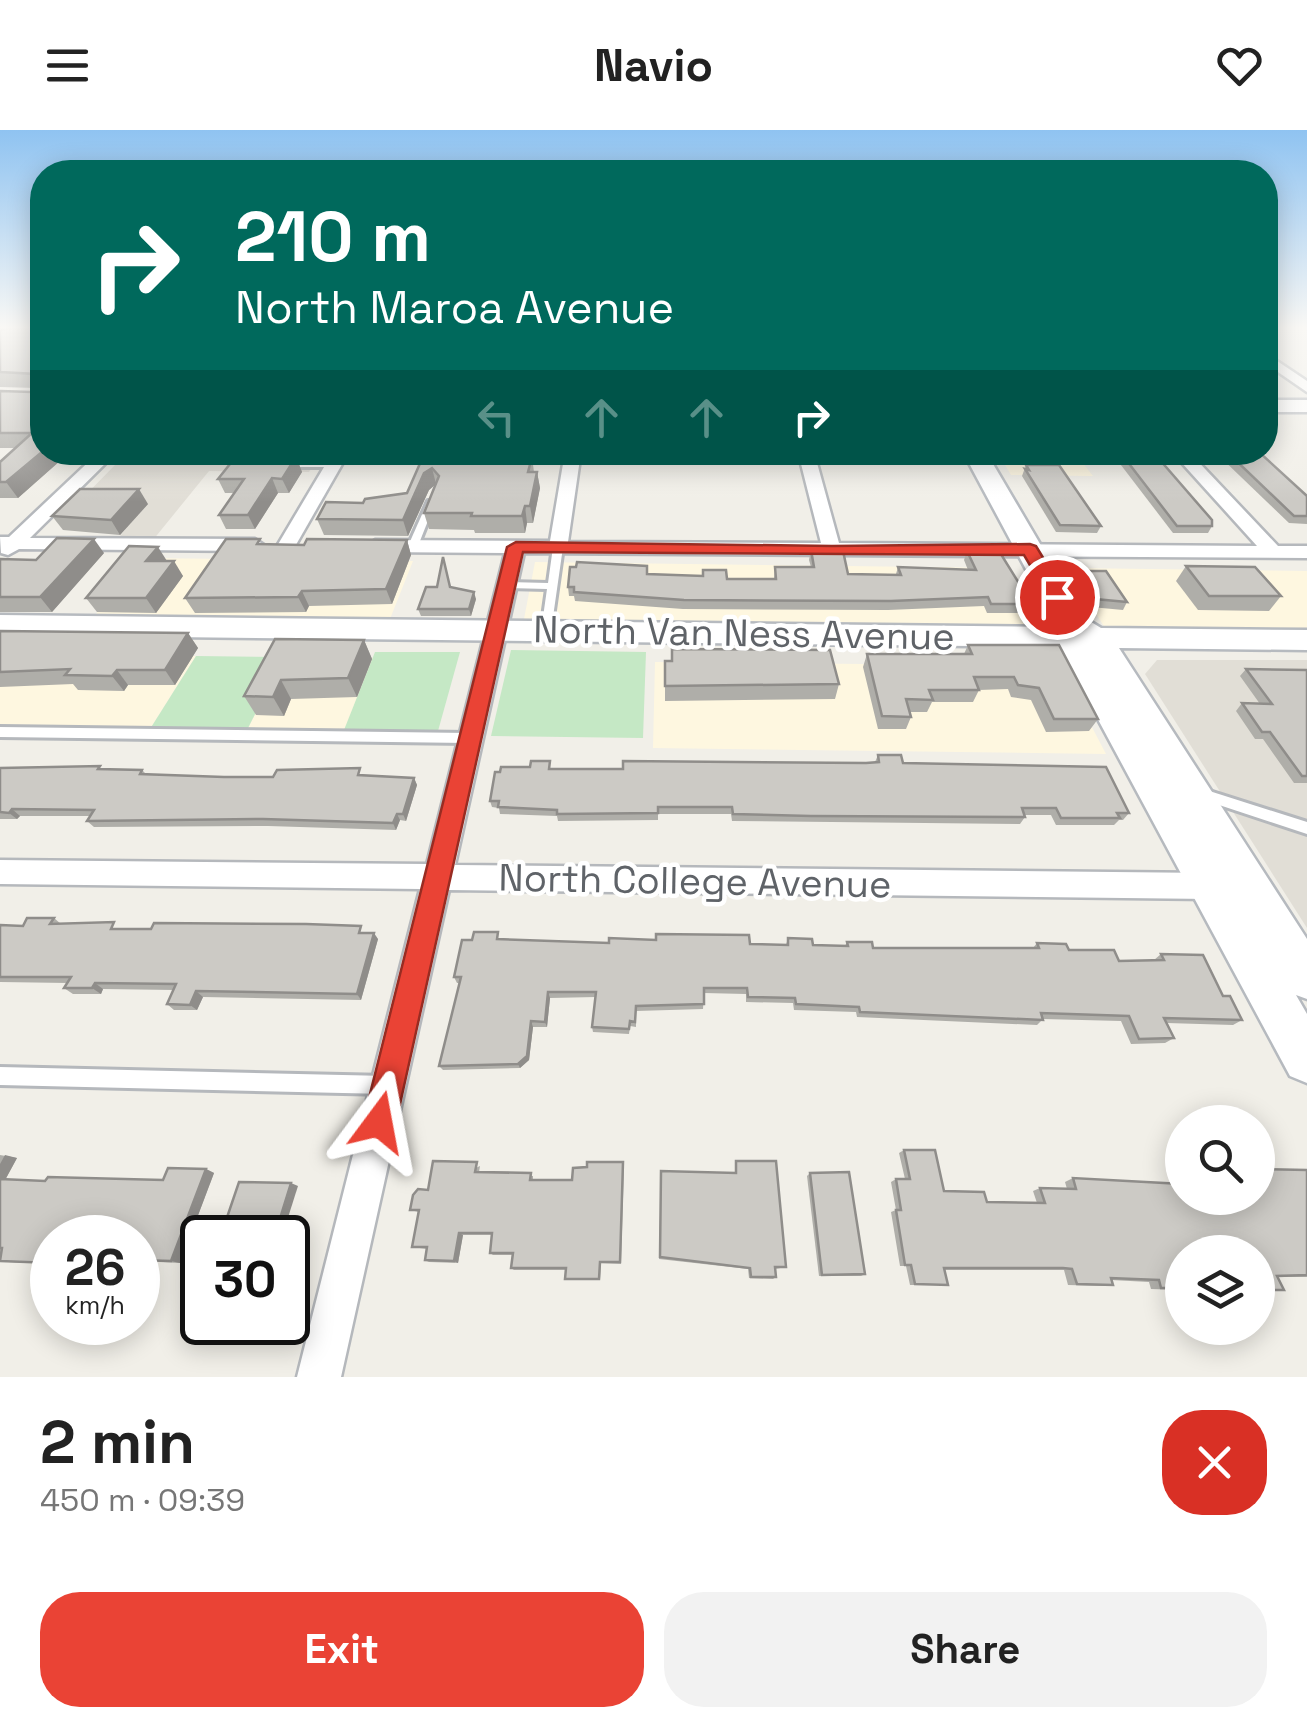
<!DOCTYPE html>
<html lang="en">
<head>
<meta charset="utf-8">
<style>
  body { margin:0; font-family:"Space Grotesk",sans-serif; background:#f2f2f2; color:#222; height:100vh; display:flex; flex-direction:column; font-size:38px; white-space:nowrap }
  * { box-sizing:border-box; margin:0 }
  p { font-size:32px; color:#767676 }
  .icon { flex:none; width:55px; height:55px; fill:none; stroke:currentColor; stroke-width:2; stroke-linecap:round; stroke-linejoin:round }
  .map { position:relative; height:1247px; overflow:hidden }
  .details { display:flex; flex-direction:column; background:#fff; flex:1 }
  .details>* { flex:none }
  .guide { position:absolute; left:30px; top:30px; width:1248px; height:305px; border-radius:40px; box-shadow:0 5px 25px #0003; background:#00695c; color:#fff; overflow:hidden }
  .controls { position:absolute; left:1165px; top:975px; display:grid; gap:20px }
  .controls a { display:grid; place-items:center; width:110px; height:110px; border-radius:50%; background:#fff; box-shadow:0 5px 25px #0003; font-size:50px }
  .speed { position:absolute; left:30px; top:1085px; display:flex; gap:20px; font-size:50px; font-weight:700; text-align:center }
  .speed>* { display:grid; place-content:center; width:130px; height:130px; border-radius:50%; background:#fff; box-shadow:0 5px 25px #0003; line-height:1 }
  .speed small { font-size:25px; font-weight:400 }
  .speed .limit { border:5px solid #111; border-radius:15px; background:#fff; color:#111 }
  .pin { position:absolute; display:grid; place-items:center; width:85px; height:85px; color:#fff; margin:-42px; border:5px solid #fff; border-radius:50%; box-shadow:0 2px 10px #0007 }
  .me { position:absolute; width:110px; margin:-55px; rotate:13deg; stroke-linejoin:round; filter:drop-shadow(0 0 8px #0008) }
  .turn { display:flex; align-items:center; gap:35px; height:210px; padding:0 40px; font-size:45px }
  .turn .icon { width:130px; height:130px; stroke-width:2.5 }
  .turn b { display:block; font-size:70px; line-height:85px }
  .lanes { display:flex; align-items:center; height:95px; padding:0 40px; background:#0003; justify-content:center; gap:50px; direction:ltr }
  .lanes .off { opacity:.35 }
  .round { display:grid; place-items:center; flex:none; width:105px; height:105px; border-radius:40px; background:#f2f2f2 }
  .head { display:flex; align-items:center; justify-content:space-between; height:170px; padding:0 40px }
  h1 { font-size:60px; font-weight:800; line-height:75px }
  .primary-button { display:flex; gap:20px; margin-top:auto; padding:20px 40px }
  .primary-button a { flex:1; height:115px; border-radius:40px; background:#ea4335; color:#fff; font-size:40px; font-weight:800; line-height:115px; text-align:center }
  .primary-button a+a { background:#f2f2f2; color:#222 }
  header { display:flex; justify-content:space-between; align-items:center; height:130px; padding:0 40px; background:#fff; font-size:45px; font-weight:800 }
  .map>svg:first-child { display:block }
  .commercial { fill:#fef7e0 }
  .education { fill:#e1ded6 }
  .green { fill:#c5e8c5 }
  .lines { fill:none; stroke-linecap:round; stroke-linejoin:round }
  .lane-casing { stroke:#b5b8bc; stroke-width:6 }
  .street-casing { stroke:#b5b8bc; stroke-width:5 }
  .secondary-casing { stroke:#b6babf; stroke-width:5 }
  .lane { fill:#fff; fill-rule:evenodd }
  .street { fill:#fff; fill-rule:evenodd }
  .secondary { fill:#fff; fill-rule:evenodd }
  .wall { fill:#afaea9 }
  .shaded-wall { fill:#8f8d8a }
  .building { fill:#cccac5; stroke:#8f8d8a; stroke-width:2.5 }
  .route { fill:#ea4335; stroke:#982c22; stroke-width:2.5 }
  .labels { text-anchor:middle; stroke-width:9; stroke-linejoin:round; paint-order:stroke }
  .street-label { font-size:38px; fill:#5f6368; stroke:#fff }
</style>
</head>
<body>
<header><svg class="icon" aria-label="menu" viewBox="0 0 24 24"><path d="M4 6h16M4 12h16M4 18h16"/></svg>Navio<svg class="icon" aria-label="heart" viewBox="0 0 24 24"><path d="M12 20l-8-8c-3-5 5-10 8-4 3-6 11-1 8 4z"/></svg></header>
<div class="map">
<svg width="1307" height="1247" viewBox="0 0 1307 1247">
  <rect width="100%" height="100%" fill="#f1efe8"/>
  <g class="commercial">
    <path d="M998,323H1075L1093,346L1011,345Z"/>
    <path d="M141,428L413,431L388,494L91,490Z"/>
    <path d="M535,432L1008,438L1041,500L523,494Z"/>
    <path d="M1068,438L1307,441V505L1108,503Z"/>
    <path d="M0,523L196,526L145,607L0,604Z"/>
    <path d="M284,527L373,528L341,609L243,608Z"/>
    <path d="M655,532L1060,536L1106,624L653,618Z"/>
  </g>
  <g class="education">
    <path d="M206,323H321L309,342L209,341L153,410H117L135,387L65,386L116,334L195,335Z"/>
    <path d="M1157,530H1307V798L1145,544Z"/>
  </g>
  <g class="green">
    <path d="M511,520L646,522L643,608L491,606Z"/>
    <path d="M375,522H460L438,601L344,600Z"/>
    <path d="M196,526L284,527L243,608L145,607Z"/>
  </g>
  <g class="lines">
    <g class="lane-casing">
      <g id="lane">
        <path d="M212,322H231L255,329L251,331Z"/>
        <path d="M282,333H334L338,335L334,337H282Z"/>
        <path d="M428,371L435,373L418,416L413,419L410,418L408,416Z"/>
        <path d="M558,414L563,417L551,501L546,504L541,501L547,459L506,458L501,455L506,452L548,453L553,417Z"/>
        <path d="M0,597L468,603L474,608L468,613L0,607Z"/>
        <path d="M1200,658L1307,692V704L1195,667L1193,663L1195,659Z"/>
        <path d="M0,937L387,946L393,949L396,955L393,961L387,964L0,955Z"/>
      </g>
    </g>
    <g class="street-casing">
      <g id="street">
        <path d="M1265,223L1307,251V262L1265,233Z"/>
        <path d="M99,322H117L30,408L255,409L264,415L255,421L19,419L8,425L1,423L0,407H9Z"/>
        <path d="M333,322H349L293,420H279L277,416Z"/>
        <path d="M565,322H581L568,412L821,413L798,322H814L839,413L1257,416L1172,322H1189L1278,416H1307V428L524,423L455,735L1210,743L1220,747L1224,756L1220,765L1210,769L449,760L341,1247H297L420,759L0,754V730L427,734L505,423L375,422L366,416L375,410L550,411Z"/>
      </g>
    </g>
    <g class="secondary-casing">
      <g id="secondary">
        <rect x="1265" y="270" width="42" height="12"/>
        <path d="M963,322H986L1083,487L1101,498L1307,500V520L1119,518L1307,809V869L1296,865L1307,884V953L1290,946L1059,517L0,505V485L1057,497Z"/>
      </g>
    </g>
    <use href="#lane" class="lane"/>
    <use href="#street" class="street"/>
    <use href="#secondary" class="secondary"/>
  </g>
  <g class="wall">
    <path d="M0,197H42V322H70L18,368H0V332L15,318H0V261L32,262L36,258L0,257Z"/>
    <path d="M127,322H200L195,328L130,327Z"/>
    <path d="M280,322H315L310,330L297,329L302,342L289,363H278L255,399H226L219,385L234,363H225L218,349L281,326Z"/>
    <path d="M425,322H489L490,326L532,327L534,342H537L540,358L533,393H527L525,403H475L474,400L429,399L424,383L436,354L429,360L408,406L324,405L317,389L363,373L407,363Z"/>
    <path d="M1111,322H1153L1212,396L1208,403H1173Z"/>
    <path d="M1215,322H1259L1307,366V394L1289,393Z"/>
    <path d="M1026,335L1101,396L1097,403L1056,402L1022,346Z"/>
    <path d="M148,374L120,405L63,400L52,386Z"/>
    <path d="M407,410L411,425L392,474L309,476L306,482L195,483L185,468L263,414L304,415Z"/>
    <path d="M811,420L848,444H896L898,437L968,440L964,430L967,421L1032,474L1028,483H987L984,476L888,480L683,479L575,471L574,466H569L568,457L647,444L727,449H774L775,437H811L809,430Z"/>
    <path d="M104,423L52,482H0V429L36,430Z"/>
    <path d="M166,431L183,446L156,483L97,482L86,468Z"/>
    <path d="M1186,436L1281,466L1269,481L1198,480L1176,451Z"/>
    <path d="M1077,441L1127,472L1123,480L1091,477L1073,448Z"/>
    <path d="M451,457L476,469L471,486H421L418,479Z"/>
    <path d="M0,501L188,503L198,518L175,555H128L124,561L78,560L73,554L0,557Z"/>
    <path d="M364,510L372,529L357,567L291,569L284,586L256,585L244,566Z"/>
    <path d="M968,515L1098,589L1089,601L1046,602L1031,570L1011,567L1008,559L979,560L973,572H932L927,582H910L911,587L906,599H878L863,537L867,524H964Z"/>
    <path d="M665,531L839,554L835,569L665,571Z"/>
    <path d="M1246,539L1307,540V653H1294L1263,609H1255L1236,581L1242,573L1260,574L1240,546Z"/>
    <path d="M878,625L903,633L1129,683L1123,690H1119L1114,695H1056L1051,685H1024L1025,687L1020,694L732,691L731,684H658V690L558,691L557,686L500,684L499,678L492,677L490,671L551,639H623L866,633L875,632Z"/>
    <path d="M0,638L142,640L146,644L224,647L364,645L414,648L417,655L406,691L400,690L396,700L268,696L94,697L87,691L90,686H20L17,689H0Z"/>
    <path d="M54,788L61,794L122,799L365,802L378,809L361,870L203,867L197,880H174L167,874L174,860L103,859L101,864H73L64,858L68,853L0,852V795L23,796Z"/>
    <path d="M788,808L813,815L845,816L847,812L873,818H1033L1037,813L1119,831L1154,830L1161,824L1223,866L1242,890L1233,895L1167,893L1174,908L1165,913L1131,914L1121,891L1043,889L1037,895L857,887L856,882L794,880L793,873L746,872V864L704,863L703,879L636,881V897L630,896L629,904L593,902L592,897L596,867L550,868L547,897H533L529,930L520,938L443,940L439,936L460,853H457L454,847L609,813L786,815Z"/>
    <path d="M1182,1010V1031L1175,1013Z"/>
    <path d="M904,1020L944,1061L987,1072L1037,1073L1033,1061L1040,1058L1067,1059L1065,1052L1073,1048L1182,1068L1307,1040V1147H1278L1284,1160L1258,1161V1122H1182V1160L1151,1159L1149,1152L1111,1150L1113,1155L1104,1156L1068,1155L1064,1140H945L948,1155H910L906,1136H900L891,1082L896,1080L891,1052L896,1049H905L899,1023Z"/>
    <path d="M0,1025L17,1028L5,1050L45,1051L163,1050L206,1039L214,1043L180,1133L138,1131V1108H52V1134L8,1132L0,1131Z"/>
    <path d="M736,1031L786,1137L775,1139L776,1147L773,1149L749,1148L748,1139L659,1129L661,1041L735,1043Z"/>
    <path d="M480,1036L479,1042L533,1046V1050H572L624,1036L621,1134L601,1133L600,1150H566L565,1149V1140H514L511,1138L512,1125H493L490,1123L492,1105H463L458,1133L429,1132L425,1130L427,1119L412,1117L419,1082L410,1080L428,1060Z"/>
    <path d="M810,1043L865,1144L861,1146H819L807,1046Z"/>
  </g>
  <g class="shaded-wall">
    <path d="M42,322H70L18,368L6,352Z"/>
    <path d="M296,327L302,342L289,363L282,349Z"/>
    <path d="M432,338L436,354L429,360L408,406L403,390L424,343Z"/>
    <path d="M537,342L540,358L533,393L530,376Z"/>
    <path d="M272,348L278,363L255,399L248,385Z"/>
    <path d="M139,359L148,374L120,405L111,390Z"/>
    <path d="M525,376L527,393L525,403L522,386Z"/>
    <path d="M94,409L104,423L52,482L40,467Z"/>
    <path d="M407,410L411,425L392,474L386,459Z"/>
    <path d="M158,417L167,431H146Z"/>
    <path d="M174,431L183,446L156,483L146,468Z"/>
    <path d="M302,461L309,476L306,482L298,467Z"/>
    <path d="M474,462L476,469L471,486L469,479Z"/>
    <path d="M188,503L198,518L175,555L165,540Z"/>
    <path d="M364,510L372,529L357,567L348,548Z"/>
    <path d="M117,540L128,555L124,561L112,546Z"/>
    <path d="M281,550L291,569L284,586L273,567Z"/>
    <path d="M414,648L417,655L406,691L403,684Z"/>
    <path d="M12,679L20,686L17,689L9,683Z"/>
    <path d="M397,684L400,690L396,700L393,693Z"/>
    <path d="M374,803L378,809L361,870L357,864Z"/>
    <path d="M95,853L103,859L101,864L92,858Z"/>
    <path d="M196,861L203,867L197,880L190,875Z"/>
    <path d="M548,862L550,868L547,897L545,892Z"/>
    <path d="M531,891L533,897L529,930L520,938L518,934Z"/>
    <path d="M5,1025L17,1028L4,1052L0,1051V1034Z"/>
    <path d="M206,1039L214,1043L180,1133L171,1131Z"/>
    <path d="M291,1053L298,1056L285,1097L278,1095Z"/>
    <path d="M287,1095L294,1097L288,1118V1108H283Z"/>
    <path d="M459,1103L463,1105L458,1133L454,1131Z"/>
  </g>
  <g class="building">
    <path d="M0,197H42V322L6,352H0V332L32,303H0V261L32,262L36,258V244L0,242V201L6,198Z"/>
    <path d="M425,322H485L484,325L532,327L528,342H537L530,376H525L522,386H471L472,383H424L439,346L432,338L424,343L403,390L317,389L326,372L363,373L365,369L407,363Z"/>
    <path d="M1120,322H1153L1212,390V396H1177Z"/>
    <path d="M1227,322H1259L1307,366V386H1294Z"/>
    <path d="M238,324L296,327L282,349L272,348L248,385H219L244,349H218Z"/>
    <path d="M1026,335H1059L1101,396L1060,395L1025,339L1029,340Z"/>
    <path d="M80,359H139L111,390L52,386Z"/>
    <path d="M57,408L94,409L40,467H0V429L36,430Z"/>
    <path d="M226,409H260L257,414L304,415L307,409L407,410L386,459L302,461L298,467L185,468Z"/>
    <path d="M129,416L158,417L146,431H174L146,468H86Z"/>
    <path d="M811,420L843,421L848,444L901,445L898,437L976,440L967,421H999L1032,474H991L988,467L891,471L684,470L574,462V457H568L570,437H576L577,432L647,436V444L703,446V440H726L727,449H776L775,437H814Z"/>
    <path d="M443,427L450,457L474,462L469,479H418L426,457H437Z"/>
    <path d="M1186,436L1255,437L1281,466H1209Z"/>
    <path d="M1077,441H1106L1127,472L1095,469Z"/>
    <path d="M0,501L188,503L165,540H117L112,546L65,545L70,539L0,542Z"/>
    <path d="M275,509L364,510L348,548L281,550L273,567L244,566Z"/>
    <path d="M968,515H1059L1098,589H1054L1039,558L1018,555L1014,547H974L979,560H929L933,570L906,569L911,587L882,586L867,524H972Z"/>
    <path d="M672,519L830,520L839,554L665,556V531H672Z"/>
    <path d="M1246,539L1307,540V646H1302L1270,602H1262L1242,573L1272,574Z"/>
    <path d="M878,625H901L903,633L1106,637L1129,683H1117L1120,688H1061L1056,678H1022L1025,687L811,686L733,684L732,677H658V683L557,684V680L498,677L499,671H490L495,642H500L501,637H530L531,631H550L549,639H623V631L866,633L879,632Z"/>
    <path d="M100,636L98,639L142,640L140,644L224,647H273L277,640L360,638L358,645L414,648L403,684H397L393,693L263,689L87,691L94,680L12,679L9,683L0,682V638Z"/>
    <path d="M27,788H54L50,794L114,792L111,799H151L154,793L306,794L361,796L359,803H374L357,864L196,861L190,875L167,874L176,854L95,853L92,858H64L71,847H0V795L23,796Z"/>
    <path d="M474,802H498L497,809L609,813V808L656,810V804L749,805L750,814L788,815V808L812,809L813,815L848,816L847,812H872L873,818H1039L1037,813L1066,814L1069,820H1114L1119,831L1164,830L1161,824L1203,825L1223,866H1230L1242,890L1164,888L1174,908L1139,909L1129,886L1041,883L1043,890L860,882L859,877L796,874L795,868L748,867L747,858H704V874L636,876L635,892L630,891L629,899L592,897L596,862H548L545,892L531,891L527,926L518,934L439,936L461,847H454L462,810H472Z"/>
    <path d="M904,1020H935L944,1061L984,1062L987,1072L1045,1073L1040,1058L1076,1059L1073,1048L1182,1054V1068H1258V1039L1307,1040V1145L1277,1146L1284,1160H1263L1258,1147V1122H1182V1158H1161L1159,1150L1111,1148L1113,1155L1077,1154L1072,1139L1063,1138H944L948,1155L915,1154L911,1135H905L896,1080H901L896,1049H910Z"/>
    <path d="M433,1031L477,1032L475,1042L531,1043L530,1050H572L573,1038L587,1037V1032H623L620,1132H600L599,1149H565L566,1138H511L513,1123H490L492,1103H459L454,1131L425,1130L427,1117H412L419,1080H410L413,1065L418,1059L428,1060Z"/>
    <path d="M736,1031H776L786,1137H775L776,1147H751L750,1138L660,1127L661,1041L736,1043Z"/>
    <path d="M168,1038L206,1039L171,1131L138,1130V1108H52V1133L0,1131L2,1118H0V1049L45,1051L48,1047L163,1050Z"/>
    <path d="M849,1042L865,1144L822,1145L810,1043Z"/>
    <path d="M239,1052L291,1053L278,1095H287L283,1108H220Z"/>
  </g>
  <linearGradient id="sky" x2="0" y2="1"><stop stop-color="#8fc3f1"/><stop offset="0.53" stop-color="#f9f8f5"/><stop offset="1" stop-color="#f9f8f5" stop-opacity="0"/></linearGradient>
  <rect width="1307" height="372" fill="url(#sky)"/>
  <path class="route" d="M516,412L832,416L1030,414L1036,416L1067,467L1064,471H1051L1024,425L523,422L396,992L391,1003L379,1008L368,1003L363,992L507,417Z"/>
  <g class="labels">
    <g class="street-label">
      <text transform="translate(744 503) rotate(1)" y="13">North Van Ness Avenue</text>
      <text transform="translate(695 751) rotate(1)" y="13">North College Avenue</text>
    </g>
  </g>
</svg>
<div class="controls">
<a><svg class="icon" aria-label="search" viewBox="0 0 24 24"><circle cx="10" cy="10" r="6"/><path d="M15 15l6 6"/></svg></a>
<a><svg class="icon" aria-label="layers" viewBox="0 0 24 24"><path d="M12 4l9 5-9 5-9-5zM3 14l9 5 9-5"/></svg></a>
</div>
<div class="speed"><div>26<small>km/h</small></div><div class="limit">30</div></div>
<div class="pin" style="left:1057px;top:467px;background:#d93025"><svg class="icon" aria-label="arrive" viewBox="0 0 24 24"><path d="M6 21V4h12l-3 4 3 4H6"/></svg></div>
<svg class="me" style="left:379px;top:992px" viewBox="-20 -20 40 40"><path d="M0-17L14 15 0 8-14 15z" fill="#ea4335" stroke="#fff" stroke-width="4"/></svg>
<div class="guide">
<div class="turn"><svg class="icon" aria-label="right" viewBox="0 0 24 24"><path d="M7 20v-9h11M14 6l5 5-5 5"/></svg><div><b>210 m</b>North Maroa Avenue</div></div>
<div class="lanes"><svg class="icon off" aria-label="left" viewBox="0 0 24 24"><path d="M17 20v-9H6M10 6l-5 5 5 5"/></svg><svg class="icon off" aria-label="ahead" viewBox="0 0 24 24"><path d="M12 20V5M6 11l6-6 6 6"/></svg><svg class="icon off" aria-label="ahead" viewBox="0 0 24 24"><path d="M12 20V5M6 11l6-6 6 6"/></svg><svg class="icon" aria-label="right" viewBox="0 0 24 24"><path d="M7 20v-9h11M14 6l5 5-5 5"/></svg></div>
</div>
</div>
<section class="details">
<div class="head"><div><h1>2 min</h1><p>450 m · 09:39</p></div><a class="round" style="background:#d93025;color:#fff"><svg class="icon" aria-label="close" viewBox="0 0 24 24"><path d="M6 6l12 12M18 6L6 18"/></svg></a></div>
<div class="primary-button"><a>Exit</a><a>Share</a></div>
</section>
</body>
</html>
